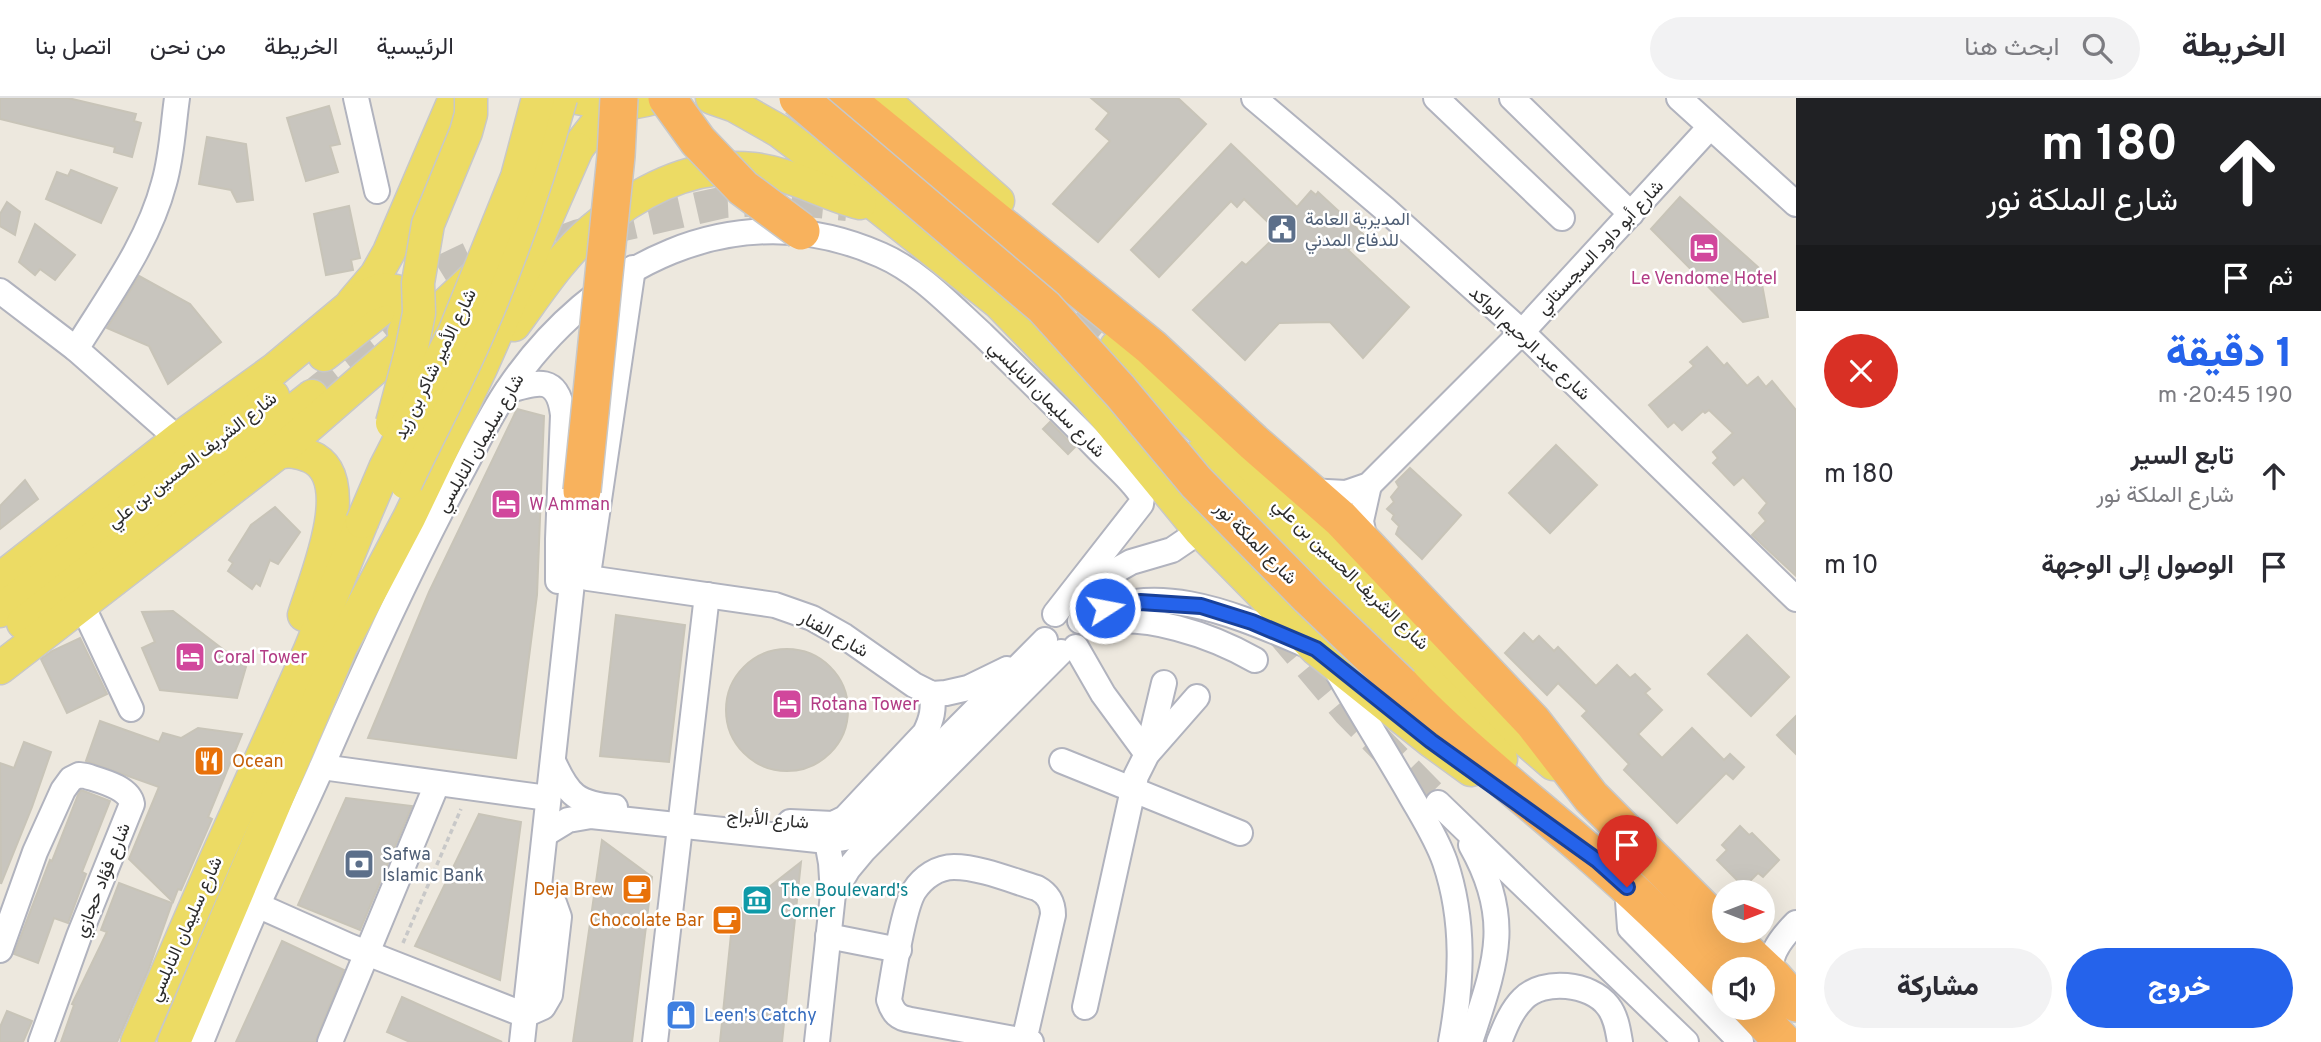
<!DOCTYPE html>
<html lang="ar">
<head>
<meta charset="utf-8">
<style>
  body { margin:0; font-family:Overpass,Vazirmatn,sans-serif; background:#f2f2f3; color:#2b2b33; direction:rtl; height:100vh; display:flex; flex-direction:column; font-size:26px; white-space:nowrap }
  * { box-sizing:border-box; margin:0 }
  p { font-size:23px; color:#7c7c81 }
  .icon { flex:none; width:38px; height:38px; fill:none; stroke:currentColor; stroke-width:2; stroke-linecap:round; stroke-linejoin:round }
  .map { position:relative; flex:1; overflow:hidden; direction:ltr }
  .sheet { display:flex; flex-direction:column; background:#fff; width:525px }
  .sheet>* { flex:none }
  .top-card { background:#202124; color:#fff; overflow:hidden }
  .needle { width:46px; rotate:90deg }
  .fabs { position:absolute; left:1712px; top:782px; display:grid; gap:14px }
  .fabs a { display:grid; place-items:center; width:63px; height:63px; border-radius:50%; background:#fff; box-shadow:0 7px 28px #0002; font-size:35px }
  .pin { position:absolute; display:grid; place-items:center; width:60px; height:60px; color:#fff; margin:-72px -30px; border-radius:50% 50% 50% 0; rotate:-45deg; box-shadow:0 0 7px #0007 }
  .pin .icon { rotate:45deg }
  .me { position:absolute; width:77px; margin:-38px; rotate:79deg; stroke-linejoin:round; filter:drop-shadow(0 0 5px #0008) }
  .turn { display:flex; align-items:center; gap:24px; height:147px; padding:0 28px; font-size:32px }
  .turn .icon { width:91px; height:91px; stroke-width:2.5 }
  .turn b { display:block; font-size:49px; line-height:60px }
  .then { display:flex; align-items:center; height:66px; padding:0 28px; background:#0003; gap:14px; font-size:26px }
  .round { display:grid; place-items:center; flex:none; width:74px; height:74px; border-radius:37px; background:#f2f2f3 }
  .summary { display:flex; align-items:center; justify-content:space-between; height:119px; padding:0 28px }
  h1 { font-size:42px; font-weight:800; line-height:52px; color:#2563eb }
  .action { display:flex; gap:14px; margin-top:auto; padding:14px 28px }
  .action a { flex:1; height:80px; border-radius:42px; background:#2563eb; color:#fff; font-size:28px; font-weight:800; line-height:80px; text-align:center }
  .action a+a { background:#f2f2f3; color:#2b2b33 }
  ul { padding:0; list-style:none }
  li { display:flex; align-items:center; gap:21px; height:91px; padding:0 28px }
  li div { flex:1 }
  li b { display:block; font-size:26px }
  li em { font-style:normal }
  header { display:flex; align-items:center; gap:42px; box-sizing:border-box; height:98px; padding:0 35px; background:#fff; border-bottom:2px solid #e1e1e2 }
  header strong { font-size:33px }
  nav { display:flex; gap:38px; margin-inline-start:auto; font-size:24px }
  .search { width:490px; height:63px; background:#f2f2f3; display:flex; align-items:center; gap:18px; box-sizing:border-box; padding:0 24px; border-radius:38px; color:#7c7c81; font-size:26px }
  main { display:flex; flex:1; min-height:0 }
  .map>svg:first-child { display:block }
  .building { fill:#c8c5be; stroke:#c8c4b8; stroke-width:2 }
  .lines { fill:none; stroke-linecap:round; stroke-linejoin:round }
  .major-tunnel { stroke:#c6c2ba; stroke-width:32; stroke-dasharray:32 16; stroke-linecap:butt }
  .minor-casing { stroke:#b1b3be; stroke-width:28 }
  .major-casing { stroke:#c8c8c8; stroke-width:35 }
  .highway-casing { stroke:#c8c8c8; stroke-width:40 }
  .path { stroke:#c8c8c8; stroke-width:3.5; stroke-dasharray:5 3.5; stroke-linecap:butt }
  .minor { stroke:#fff; stroke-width:24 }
  .major { stroke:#ecdb64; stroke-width:32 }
  .highway { stroke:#f8b25d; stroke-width:37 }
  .major-bridge-casing { stroke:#c8c8c8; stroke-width:35; stroke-linecap:butt }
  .highway-bridge-casing { stroke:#c8c8c8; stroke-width:40; stroke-linecap:butt }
  .major-bridge { stroke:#ecdb64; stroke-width:32 }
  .highway-bridge { stroke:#f8b25d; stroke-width:37 }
  .route-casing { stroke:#184099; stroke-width:18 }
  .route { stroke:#2563eb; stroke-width:12 }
  .labels { text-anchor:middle; stroke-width:5; stroke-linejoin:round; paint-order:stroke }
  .service-label { font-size:18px; fill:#4e5e75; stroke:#fff; text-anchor:start }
  .street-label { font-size:18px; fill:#2b2b2b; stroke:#fff }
  .hotel-label { font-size:18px; fill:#b23c85; stroke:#fff; text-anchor:start }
  .food-label { font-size:18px; fill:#c56008; stroke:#fff; text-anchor:end }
  .culture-label { font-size:18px; fill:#0d838f; stroke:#fff; text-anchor:start }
  .shop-label { font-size:18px; fill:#366cbe; stroke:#fff; text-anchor:start }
</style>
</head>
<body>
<header>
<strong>الخريطة</strong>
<div class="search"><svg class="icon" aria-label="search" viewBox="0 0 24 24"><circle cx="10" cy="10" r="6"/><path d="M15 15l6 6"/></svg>ابحث هنا</div>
<nav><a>الرئيسية</a><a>الخريطة</a><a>من نحن</a><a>اتصل بنا</a></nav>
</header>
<main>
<section class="sheet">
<div class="top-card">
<div class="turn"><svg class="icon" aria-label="ahead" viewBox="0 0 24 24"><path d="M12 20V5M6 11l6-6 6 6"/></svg><div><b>180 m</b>شارع الملكة نور</div></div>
<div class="then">ثم<svg class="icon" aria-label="arrive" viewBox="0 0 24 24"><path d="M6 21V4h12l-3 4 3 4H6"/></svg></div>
</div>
<div class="summary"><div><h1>1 دقيقة</h1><p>190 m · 20:45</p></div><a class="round" style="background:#d93025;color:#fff"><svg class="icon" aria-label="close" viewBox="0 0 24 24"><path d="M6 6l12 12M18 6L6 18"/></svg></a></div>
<ul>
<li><svg class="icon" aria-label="ahead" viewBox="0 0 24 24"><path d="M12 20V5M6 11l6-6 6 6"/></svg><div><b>تابع السير</b><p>شارع الملكة نور</p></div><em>180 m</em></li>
<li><svg class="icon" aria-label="arrive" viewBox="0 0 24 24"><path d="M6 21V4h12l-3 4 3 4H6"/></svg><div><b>الوصول إلى الوجهة</b></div><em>10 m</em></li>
</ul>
<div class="action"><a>خروج</a><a>مشاركة</a></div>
</section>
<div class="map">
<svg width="1796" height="944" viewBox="0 0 1796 944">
  <rect width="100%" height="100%" fill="#ede8de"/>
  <g class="building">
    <path d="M0,0H68L136,16L134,23L141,25L132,59L114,54L115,49L0,21Z"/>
    <path d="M1091,0H1178L1206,26L1098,144L1053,106L1110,43L1096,31L1109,15Z"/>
    <path d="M329,8L340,46L330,48L338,74L306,83L287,20Z"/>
    <path d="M207,39L246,46L253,102L237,104L231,92L199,86Z"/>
    <path d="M1231,46L1297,109L1311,93L1316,97L1318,94L1346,120L1364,137L1348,152L1409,209L1363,260L1330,224L1279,225L1245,262L1193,212L1242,164L1246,167L1279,135L1244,101L1237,109L1231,103L1159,179L1131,152Z"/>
    <path d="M71,72L117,90L101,125L46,101L57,74L68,78Z"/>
    <path d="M1680,99L1759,170L1768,219L1743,224L1651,131Z"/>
    <path d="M7,104L20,114L15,137L0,128V116Z"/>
    <path d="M349,108L360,160L351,162L353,172L326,177L314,116Z"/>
    <path d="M35,126L75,157L55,182L40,171L35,177L19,164Z"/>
    <path d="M139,178L190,206L221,244L168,286L149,248L107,230Z"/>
    <path d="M1707,249L1724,268L1727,265L1747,288L1758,279L1766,289L1772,283L1796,312V478L1752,437L1766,423L1759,415L1767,405L1743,379L1734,387L1713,365L1718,360L1713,354L1733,335L1709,312L1705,315L1703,313L1682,332L1674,324L1668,329L1649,307L1694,268L1690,264Z"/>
    <path d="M517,311L544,318L537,497L516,660L368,640L429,494Z"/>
    <path d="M1050,324L1075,349L1068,356L1043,331Z"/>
    <path d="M1556,347L1597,387L1550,435L1509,395Z"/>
    <path d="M1410,370L1461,417L1422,461L1396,436L1399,428L1392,421L1394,417L1387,411L1394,404L1391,399L1399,389L1396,384Z"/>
    <path d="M25,382L38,401L0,431V408Z"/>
    <path d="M275,409L300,434L278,466L270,462L260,488L256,485L252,491L228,473L233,465L229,462L251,427Z"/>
    <path d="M173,513L246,569L237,600L160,592L142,550L155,544L142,514Z"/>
    <path d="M616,517L685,527L669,664L600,658Z"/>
    <path d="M1524,535L1533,544L1539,538L1554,553L1558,549L1596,588L1617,567L1630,580L1635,576L1650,591L1645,595L1662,612L1638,636L1662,660L1692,630L1724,662L1730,656L1744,669L1733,681L1726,675L1677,725L1624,672L1629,666L1582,618L1587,613L1558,585L1547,597L1505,555Z"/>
    <path d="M1747,537L1789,579L1751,618L1708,576Z"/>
    <path d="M80,540L107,596L67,615L41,561L52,553Z"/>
    <circle cx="787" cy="612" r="61"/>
    <path d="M1796,618V656L1777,637Z"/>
    <path d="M100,623L159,644L163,635L181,640L198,630L242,636L208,719L212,721L181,792L178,791L173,804L129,761L159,689L86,663Z"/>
    <path d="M24,644L51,654L32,709L1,786L0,665L14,670Z"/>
    <path d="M81,692L110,703L82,774L86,776L68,825L54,820L38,865L14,856L50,762L52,763L78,697Z"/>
    <path d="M346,700L412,708L360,832L298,807Z"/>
    <path d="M479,716L521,724L500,882L415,848Z"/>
    <path d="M1740,728L1749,737L1752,735L1779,762L1763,779L1758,775L1744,789L1717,762L1727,752L1722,747Z"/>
    <path d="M602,742L652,779L632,944H573Z"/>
    <path d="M801,764L782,944H720L733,817Z"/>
    <path d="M119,785L172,805L148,873L117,944H61L74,907L72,906L107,834L101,832Z"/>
    <path d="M282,843L344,872L315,944H236Z"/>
    <path d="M402,899L502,944H410L387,934Z"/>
    <path d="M7,913L32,923L23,944H0V929Z"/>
  </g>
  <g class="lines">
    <g class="major-tunnel">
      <path d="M512,162L579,137L725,104L787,101L847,107"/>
      <path d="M1039,185L1116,249"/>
      <path d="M400,199L444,172L505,143"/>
      <path d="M312,298L423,210"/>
      <path d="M1279,531L1348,613L1438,705"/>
    </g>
    <g class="minor-casing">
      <g id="minor">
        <path d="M356,0L377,93"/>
        <path d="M1254,0L1385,111L1522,234L1796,501"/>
        <path d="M1436,0L1562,120"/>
        <path d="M1512,0L1631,116"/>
        <path d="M1679,0L1796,106"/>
        <path d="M0,193L76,251L178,341"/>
        <path d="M76,251C108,199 148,146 164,85C172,58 173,28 177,0"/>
        <path d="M507,293C538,283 558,277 563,317L558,441V483"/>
        <path d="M1308,393L1346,395L1369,387L1522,234L1710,29"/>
        <path d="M1366,448L1361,423L1369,387"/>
        <path d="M589,470L633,170"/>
        <path d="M588,480L775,507L812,520L844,538L914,587L932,596L946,595L968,590L1007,571"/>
        <path d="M1081,506L1106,480L1115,473L1131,464L1172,452L1200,433"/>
        <path d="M82,507L131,611"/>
        <path d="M1080,523C1154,478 1238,518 1309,548"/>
        <path d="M1093,526C1143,513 1213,538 1255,562"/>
        <path d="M1076,549L1103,596L1147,656"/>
        <path d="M1337,573C1361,615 1387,656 1411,698C1423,719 1437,741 1445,764C1465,823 1462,884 1451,944"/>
        <path d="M1148,652L1164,585"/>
        <path d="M553,663C568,697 577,706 615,709"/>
        <path d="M1062,663L1240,735"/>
        <path d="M322,669L548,700"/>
        <path d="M1438,705L1686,944"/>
        <path d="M790,724L833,726L845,720L925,635C932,621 934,611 932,596"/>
        <path d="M545,736L568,722L591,718L827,743L845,740L855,733L1045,542"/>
        <path d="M1627,789L1630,830L1741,944"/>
        <path d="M833,796L848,771L863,753L1061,554"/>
        <path d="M257,807L349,848L525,917L543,909L550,897L559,819L554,805L539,793"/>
        <path d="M828,838L899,852"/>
        <path d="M0,852L35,754L63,692L71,681L79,677L86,678C101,683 129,689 132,706L79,838L41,944"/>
        <path d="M1780,885C1758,867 1782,839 1796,825"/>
        <path d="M1085,909L1136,678L1147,656L1197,599"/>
        <path d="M1024,943L1053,817C1053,804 1048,796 1037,790C1013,783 980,769 954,769C938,769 923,779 914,793C903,811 893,878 889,902C893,915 898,920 911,922L1031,944"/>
        <path d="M201,944C220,897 238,850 259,804C282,753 308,703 329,652C369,560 409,473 456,384C473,354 488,320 508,291C591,168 736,92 881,157C920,174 950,207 982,236C1020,273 1058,310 1095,348C1110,364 1130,379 1142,398L1141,406L1055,516"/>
        <path d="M330,944L437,686"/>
        <path d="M522,944L582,393"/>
        <path d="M655,944L707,497"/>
        <path d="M817,944L833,796L831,765L827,743"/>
        <path d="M1470,944C1495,867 1514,823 1471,747"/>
        <path d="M1499,944C1505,929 1511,913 1523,901C1543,880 1591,885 1608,908C1616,918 1618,932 1620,944"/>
      </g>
    </g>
    <g class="major-casing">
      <g id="major">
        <path d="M578,0C607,6 626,8 654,0"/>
        <path d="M712,0L735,8L779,33L857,92L999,205L1089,298L1200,433L1316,551L1431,643L1471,672"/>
        <path d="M882,0L998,103"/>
        <path d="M565,66L612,6"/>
        <path d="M353,204L376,177L389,154L455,0"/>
        <path d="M514,227C537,196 562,157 592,132C637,94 693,64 753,71C791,75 824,96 860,105"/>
        <path d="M1116,249L1517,635L1553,666"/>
        <path d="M324,257L383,210"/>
        <path d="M278,355C290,352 298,354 309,358C360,378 315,481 304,517"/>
        <path d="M1197,359L1441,597L1501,661"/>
        <path d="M0,481L178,341L275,271L360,200L383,191L396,193L403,196L411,213V219L404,234"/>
        <path d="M0,513L273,298"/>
        <path d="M23,525L312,298"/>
        <path d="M0,570L278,355L410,240L481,173"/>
        <path d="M137,944L215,763L309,554L362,424"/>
        <path d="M174,944L341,549L409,420L481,270L577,51"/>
      </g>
    </g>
    <g class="highway-casing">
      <g id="highway">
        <path d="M845,0L1151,249L1253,344L1341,421L1533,624L1591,699L1724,832"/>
        <path d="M1401,587C1460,649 1528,701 1592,757C1638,797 1681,839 1724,882"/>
        <path d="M1724,833L1774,880L1796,905"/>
        <path d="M1751,910L1783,944"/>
      </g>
    </g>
    <path class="path" d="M403,845L461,711"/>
    <use href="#minor" class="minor"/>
    <use href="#major" class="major"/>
    <use href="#highway" class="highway"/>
    <g class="major-bridge-casing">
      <g id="major-bridge">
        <path d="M392,325L411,254L419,215L418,185L428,126L466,34L471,16V0"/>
        <path d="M406,385C430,334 458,283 480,231C513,156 539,79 561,0"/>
        <path d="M362,424L385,370L454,235L517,79L538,0"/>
      </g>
    </g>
    <g class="highway-bridge-casing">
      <g id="highway-bridge">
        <path d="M667,0L698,43L743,90L801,133"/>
        <path d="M798,0L1044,209L1120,293L1196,384L1309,499L1401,587"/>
        <path d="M582,393L616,58L619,0"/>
      </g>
    </g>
    <use href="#major-bridge" class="major-bridge"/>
    <use href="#highway-bridge" class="highway-bridge"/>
  </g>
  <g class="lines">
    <g class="route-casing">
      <path id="route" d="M1105,510L1140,504L1201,508L1252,524L1316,551L1431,643L1598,763L1627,789"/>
    </g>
    <use href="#route" class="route"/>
  </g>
  <defs>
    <g id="civic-square" transform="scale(1.575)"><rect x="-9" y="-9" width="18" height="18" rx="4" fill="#5c6f8a" stroke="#fff"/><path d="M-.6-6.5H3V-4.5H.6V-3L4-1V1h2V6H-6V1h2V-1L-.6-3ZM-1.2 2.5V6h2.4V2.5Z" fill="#fff"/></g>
    <g id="hotel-square" transform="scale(1.575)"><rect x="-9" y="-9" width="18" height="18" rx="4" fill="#d1479c" stroke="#fff"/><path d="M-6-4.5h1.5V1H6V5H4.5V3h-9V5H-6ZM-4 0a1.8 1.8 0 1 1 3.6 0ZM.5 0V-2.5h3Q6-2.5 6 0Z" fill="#fff"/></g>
    <g id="restaurant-square" transform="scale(1.575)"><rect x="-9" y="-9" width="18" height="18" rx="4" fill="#e8710a" stroke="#fff"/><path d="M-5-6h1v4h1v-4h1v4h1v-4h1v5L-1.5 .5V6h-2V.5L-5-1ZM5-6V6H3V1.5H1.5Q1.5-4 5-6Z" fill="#fff"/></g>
    <g id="bank-square" transform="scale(1.575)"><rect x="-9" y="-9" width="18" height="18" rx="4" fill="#5c6f8a" stroke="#fff"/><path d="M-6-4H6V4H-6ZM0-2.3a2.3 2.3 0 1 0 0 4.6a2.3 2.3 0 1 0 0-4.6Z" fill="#fff"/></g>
    <g id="cafe-square" transform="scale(1.575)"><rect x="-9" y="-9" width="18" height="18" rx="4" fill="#e8710a" stroke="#fff"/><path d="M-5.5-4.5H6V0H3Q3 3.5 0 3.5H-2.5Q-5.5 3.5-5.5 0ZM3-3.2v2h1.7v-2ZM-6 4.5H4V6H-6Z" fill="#fff"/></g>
    <g id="museum-square" transform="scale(1.575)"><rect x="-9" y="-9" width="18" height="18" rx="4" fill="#0f9aa8" stroke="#fff"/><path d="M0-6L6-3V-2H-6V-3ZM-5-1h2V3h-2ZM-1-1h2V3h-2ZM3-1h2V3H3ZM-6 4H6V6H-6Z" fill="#fff"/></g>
    <g id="shop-square" transform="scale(1.575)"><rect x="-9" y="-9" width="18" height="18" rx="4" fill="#3f7fe0" stroke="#fff"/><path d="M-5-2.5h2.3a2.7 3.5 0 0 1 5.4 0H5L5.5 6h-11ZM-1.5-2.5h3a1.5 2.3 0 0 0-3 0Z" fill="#fff"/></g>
  </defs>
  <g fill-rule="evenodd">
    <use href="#civic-square" x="1282" y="131"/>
    <use href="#hotel-square" x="1704" y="150"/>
    <use href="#hotel-square" x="506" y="406"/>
    <use href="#hotel-square" x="190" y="559"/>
    <use href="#hotel-square" x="787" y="606"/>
    <use href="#restaurant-square" x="209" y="663"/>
    <use href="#bank-square" x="359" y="766"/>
    <use href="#cafe-square" x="637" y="791"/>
    <use href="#museum-square" x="757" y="802"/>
    <use href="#cafe-square" x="727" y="822"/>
    <use href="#shop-square" x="681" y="917"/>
  </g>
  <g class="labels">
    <g class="service-label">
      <text x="1305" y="127">المديرية العامة<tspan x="1305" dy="21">للدفاع المدني</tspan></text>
      <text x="382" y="762">Safwa<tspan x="382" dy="21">Islamic Bank</tspan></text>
    </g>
    <g class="street-label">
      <text transform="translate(1600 149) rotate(-47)" y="6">شارع أبو داود السجستاني</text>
      <text transform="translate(1530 245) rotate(43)" y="6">شارع عبد الرحيم الواكد</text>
      <text transform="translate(435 266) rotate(-64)" y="6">شارع الأمير شاكر بن زيد</text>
      <text transform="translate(1047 301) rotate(45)" y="6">شارع سليمان النابلسي</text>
      <text transform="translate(480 345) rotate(-60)" y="6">شارع سليمان النابلسي</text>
      <text transform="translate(192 362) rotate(-38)" y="6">شارع الشريف الحسين بن علي</text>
      <text transform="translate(1256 445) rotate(45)" y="6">شارع الملكة نور</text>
      <text transform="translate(1351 476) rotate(44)" y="6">شارع الشريف الحسين بن علي</text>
      <text transform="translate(834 536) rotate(29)" y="6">شارع الفنار</text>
      <text transform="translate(768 721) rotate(5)" y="6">شارع الأبراج</text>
      <text transform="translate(102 782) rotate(-68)" y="6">شارع فؤاد حجازي</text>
      <text transform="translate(185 831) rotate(-66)" y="6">شارع سليمان النابلسي</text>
    </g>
    <g class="hotel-label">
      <text x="1704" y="186" text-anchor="middle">Le Vendome Hotel</text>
      <text x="529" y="412">W Amman</text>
      <text x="213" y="565">Coral Tower</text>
      <text x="810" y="612">Rotana Tower</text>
    </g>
    <g class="food-label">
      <text x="232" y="669" text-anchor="start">Ocean</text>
      <text x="614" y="797">Deja Brew</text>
      <text x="704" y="828">Chocolate Bar</text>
    </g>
    <g class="culture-label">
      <text x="780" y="798">The Boulevard's<tspan x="780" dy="21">Corner</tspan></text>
    </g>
    <g class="shop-label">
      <text x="704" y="923">Leen's Catchy</text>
    </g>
  </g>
</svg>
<div class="fabs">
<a><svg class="needle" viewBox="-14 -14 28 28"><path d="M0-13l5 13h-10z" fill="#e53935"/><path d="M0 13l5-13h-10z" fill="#7c7c81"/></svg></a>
<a><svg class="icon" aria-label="sound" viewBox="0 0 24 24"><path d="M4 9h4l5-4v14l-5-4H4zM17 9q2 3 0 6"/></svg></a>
</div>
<div class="pin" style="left:1627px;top:789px;background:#d93025"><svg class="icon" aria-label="arrive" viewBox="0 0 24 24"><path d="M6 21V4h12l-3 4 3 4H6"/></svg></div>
<svg class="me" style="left:1105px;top:510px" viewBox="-20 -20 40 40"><circle r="17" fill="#2563eb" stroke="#fff" stroke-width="3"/><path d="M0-11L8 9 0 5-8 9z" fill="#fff"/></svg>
</div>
</main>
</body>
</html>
